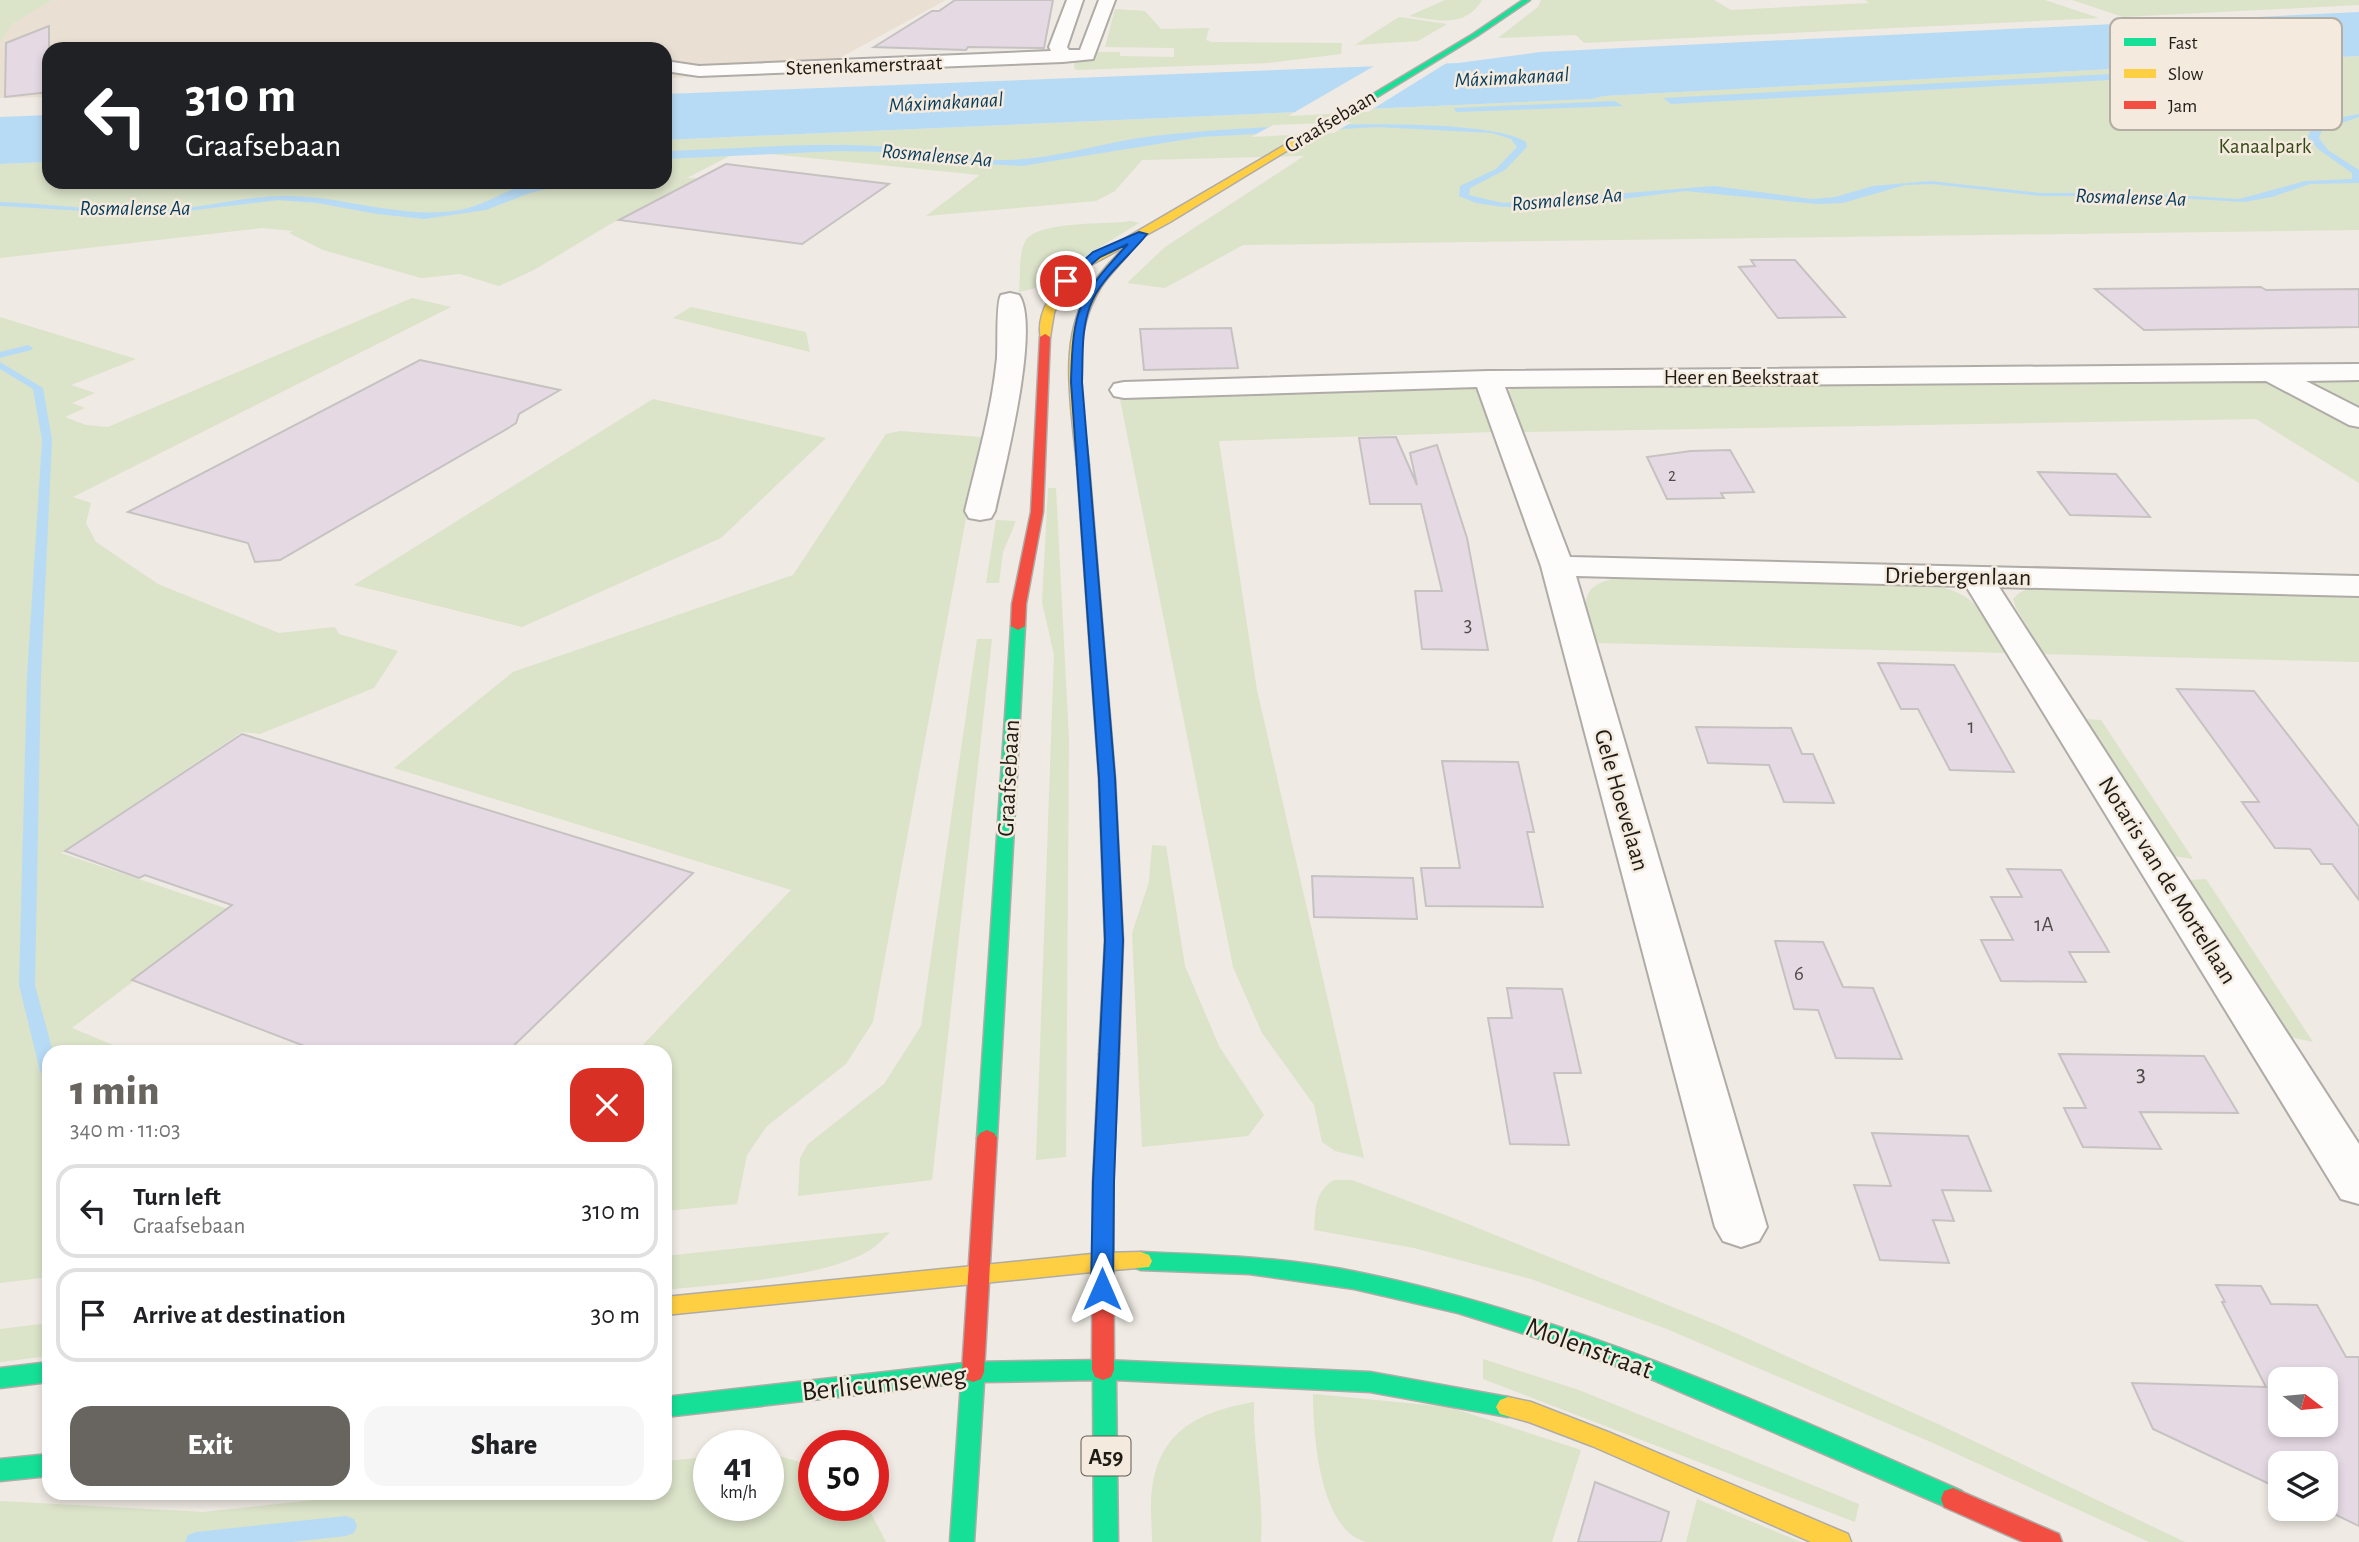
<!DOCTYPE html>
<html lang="en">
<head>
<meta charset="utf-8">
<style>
  body { margin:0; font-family:"Alegreya Sans",sans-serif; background:#f6f6f6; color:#202124; height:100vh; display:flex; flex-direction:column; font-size:26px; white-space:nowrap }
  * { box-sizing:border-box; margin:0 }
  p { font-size:23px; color:#757577 }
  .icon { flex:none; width:38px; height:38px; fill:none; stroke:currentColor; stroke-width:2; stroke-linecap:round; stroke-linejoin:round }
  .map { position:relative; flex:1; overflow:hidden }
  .drawer { position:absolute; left:42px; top:1045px; width:630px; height:455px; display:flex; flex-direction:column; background:#fff; border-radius:21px; box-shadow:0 4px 10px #0003 }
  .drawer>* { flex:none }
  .top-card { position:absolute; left:42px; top:42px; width:630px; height:147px; border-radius:21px; box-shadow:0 4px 10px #0003; background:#202124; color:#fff; overflow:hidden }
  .needle { width:46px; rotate:106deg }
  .controls { position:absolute; left:2268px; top:1367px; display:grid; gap:14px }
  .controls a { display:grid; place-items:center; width:70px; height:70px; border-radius:14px; background:#fff; box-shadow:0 4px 10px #0003; font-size:35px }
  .speed { position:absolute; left:693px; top:1430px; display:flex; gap:14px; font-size:35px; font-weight:700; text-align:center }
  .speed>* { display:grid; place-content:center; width:91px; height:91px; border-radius:50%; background:#fff; box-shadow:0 4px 10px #0003; line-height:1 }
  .speed small { font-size:18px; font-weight:400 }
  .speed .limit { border:10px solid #d22; background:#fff; color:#111 }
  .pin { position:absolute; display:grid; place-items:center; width:60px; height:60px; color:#fff; margin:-30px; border:4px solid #fff; border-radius:50%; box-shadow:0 2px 7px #0007 }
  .me { position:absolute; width:77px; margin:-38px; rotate:0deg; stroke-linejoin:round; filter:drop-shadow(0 0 5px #0008) }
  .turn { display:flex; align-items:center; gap:24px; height:147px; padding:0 28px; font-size:32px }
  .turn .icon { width:91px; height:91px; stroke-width:2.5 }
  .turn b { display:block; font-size:49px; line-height:60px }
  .round { display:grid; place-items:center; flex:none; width:74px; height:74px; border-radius:21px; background:#f6f6f6 }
  .headline { display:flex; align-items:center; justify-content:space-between; height:119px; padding:0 28px }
  h1 { font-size:42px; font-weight:800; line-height:52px; color:#68645f }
  .cta { display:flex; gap:14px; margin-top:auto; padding:14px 28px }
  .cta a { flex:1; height:80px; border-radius:21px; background:#68645f; color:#fff; font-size:28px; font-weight:800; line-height:80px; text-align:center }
  .cta a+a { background:#f6f6f6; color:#202124 }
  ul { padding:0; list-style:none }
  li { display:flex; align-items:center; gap:21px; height:94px; margin:0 14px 10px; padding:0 14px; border:4px solid #e0e0e0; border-radius:21px }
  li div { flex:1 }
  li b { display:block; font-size:26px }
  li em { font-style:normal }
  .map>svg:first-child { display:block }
  .built { fill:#e9dfd2 }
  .green { fill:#dbe3c9 }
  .water { fill:#b8dbf5 }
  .pier { fill:#efeae3 }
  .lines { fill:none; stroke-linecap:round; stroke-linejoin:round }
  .stream { fill:#b8dbf5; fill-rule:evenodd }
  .building { fill:#e5dae4; stroke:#c6c2c1; stroke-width:2; fill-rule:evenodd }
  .street-casing { stroke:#afaba6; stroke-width:4 }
  .fast-casing { stroke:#afaba6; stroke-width:3 }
  .slow-casing { stroke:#afaba6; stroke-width:3 }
  .jam-casing { stroke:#afaba6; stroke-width:3 }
  .street { fill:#fdfcfb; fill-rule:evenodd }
  .fast { fill:#16e098; fill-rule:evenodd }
  .slow { fill:#ffcf43; fill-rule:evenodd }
  .jam { fill:#f24e42; fill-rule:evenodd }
  .route { fill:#1a73e8; stroke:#114b97; stroke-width:2 }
  .labels { text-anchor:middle; stroke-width:5; stroke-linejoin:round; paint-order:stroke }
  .far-number-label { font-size:18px; fill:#504c4b }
  .far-street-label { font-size:21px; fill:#1f1c18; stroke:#f4ebde }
  .far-water-label { font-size:21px; font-style:italic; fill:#063b5b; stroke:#f4ebde }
  .far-park-label { font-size:21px; fill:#354918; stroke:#f4ebde }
  .number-label { font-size:21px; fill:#504c4b }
  .shield { fill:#f4ebde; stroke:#5f5a53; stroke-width:2 }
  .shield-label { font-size:23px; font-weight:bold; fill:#1f1c18 }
  .street-label { font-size:24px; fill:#1f1c18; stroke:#f4ebde }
  .near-number-label { font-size:24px; fill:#504c4b }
  .near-street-label { font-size:28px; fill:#1f1c18; stroke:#f4ebde }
  .key { fill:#f4ebde; stroke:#b4ada3; stroke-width:2 }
  .key-label { font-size:19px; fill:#1f1c18 }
</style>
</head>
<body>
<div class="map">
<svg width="2359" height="1542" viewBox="0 0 2359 1542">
  <rect width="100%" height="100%" fill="#efeae3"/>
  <path class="built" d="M52,0H946L812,73L665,78V49H49V97L0,98V42L11,25Z"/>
  <g class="green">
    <path d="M0,0H52L11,25L0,42Z"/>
    <path d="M1445,0H1482C1464,29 1438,20 1409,16Z"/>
    <path d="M1541,0H1714L1731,10L1869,3L1865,0H2045L2099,18L1584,43L1576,35L1498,38L1538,7Z"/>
    <path d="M2072,0H2359V5L2123,17Z"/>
    <path d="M1115,9L1145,11L1161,29L1209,28L1206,40L1211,42L1342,43L1341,54L1267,63L1077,70L1074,68L1075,59L1098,52H1120V56L1174,57V48L1105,47Z"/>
    <path d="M1399,17L1447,24L1418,41L1355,45Z"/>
    <path d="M2359,56V230L1243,245L1165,288L1127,283L1165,247L1304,156L1142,160L1115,191L1096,201L926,216L980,175L739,151L687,178H697L607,226L534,270L499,286L460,274L421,278L323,250L289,233L293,231L262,228L0,258V164L49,162V182H665V140L1592,99L1604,96Z"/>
    <path d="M1131,221L1139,223L1076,262L1049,285L1019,292C1021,278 1018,254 1025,242C1035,220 1109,225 1131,221Z"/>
    <path d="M412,298L451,307L73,497L91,503L86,523L96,542L158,584L279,633L335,627L339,634L398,651L374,688L260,734L242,732L61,853L228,909L72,1028L130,1052H49V1277L0,1283V317L136,359L71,385L95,393L72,403L85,408L65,417L86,425L108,427Z"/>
    <path d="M691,307L806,332L810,352L673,318Z"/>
    <path d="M2359,378V411L2307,382L2309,379Z"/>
    <path d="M2261,380L2283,387L2359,427V483L2256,419L1523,432L1508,392L1514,386Z"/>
    <path d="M1463,386L1481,391L1495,432L1219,441L1257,690L1364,1158L1335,1151L1322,1142L1314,1105L1262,1033L1233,967L1120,399Z"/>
    <path d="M653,399L826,438L721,538L522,627L354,585Z"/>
    <path d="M900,431L981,437L873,1022L846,1064L767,1126L747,1155L737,1204L665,1211V1052H636L791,890L394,768L513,672L793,575L886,434Z"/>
    <path d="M1048,488H1056L1069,739L1066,1157L1036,1160L1054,655L1042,602Z"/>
    <path d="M996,520L1016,521L1003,552L999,583H986Z"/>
    <path d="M1637,576L1922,583C1976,591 1980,609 2007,653L1598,643C1594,632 1585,613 1586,601C1588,579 1621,577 1637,576Z"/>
    <path d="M2046,586L2359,594V662L2044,654L2016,608L2013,599C2022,588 2033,588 2046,586Z"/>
    <path d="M977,639H992L932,1180L798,1196L800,1158L808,1144L884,1084L921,1026Z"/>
    <path d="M2086,719L2101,720L2193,859L2174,856Z"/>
    <path d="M1152,845L1166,846L1185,966L1219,1046L1264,1115L1248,1136L1142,1147L1132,933L1149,882Z"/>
    <path d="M2206,879L2313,1042L2290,1037L2190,880Z"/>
    <path d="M1334,1180H1352L1453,1218L1722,1327L1938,1424L2185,1542H2149L1933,1443L1667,1329L1531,1279L1414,1248L1314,1230C1316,1209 1314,1192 1334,1180Z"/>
    <path d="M890,1232C884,1238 877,1246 870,1250C826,1278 719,1284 665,1290V1256Z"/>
    <path d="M49,1323V1356L0,1362V1329Z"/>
    <path d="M1483,1359L1579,1390L1859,1504L1855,1522L1483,1379Z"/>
    <path d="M1313,1394L1449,1407L1581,1450L1552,1542H1366C1319,1530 1313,1433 1313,1394Z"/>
    <path d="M1254,1402C1253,1449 1264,1495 1261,1542H1152C1152,1523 1149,1501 1153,1483C1163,1427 1204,1411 1254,1402Z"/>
    <path d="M768,1453L814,1466V1505H867L886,1542H0V1501L203,1512L377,1493H665V1461L709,1457V1505H768Z"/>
    <path d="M1697,1499L1801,1542H1686Z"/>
  </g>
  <g class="water">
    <path d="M2359,12V56L1604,96L1592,99L665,140V94L1458,63L1540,52Z"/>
    <path d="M2316,63L2328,68L1671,104L1663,98Z"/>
    <path d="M1615,101L1623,106L1456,112L1454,108Z"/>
    <path d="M2359,114V117L2322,130L2319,138L2328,150L2359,170V183L2310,184L2272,197L2244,202L2143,196H2042L1932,184L1905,185L1843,203L1817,204L1685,191L1568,206L1503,207L1476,203L1459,196L1460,186L1496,169L1517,147L1511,139L1492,133L1377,127L1201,137L1022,166L959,163L887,152L841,151L665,159V152L670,151C744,148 818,142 892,147C927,149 962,159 997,160C1044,161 1091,146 1138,138C1202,128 1480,111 1526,142L1527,147L1505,170L1470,188L1469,195L1503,203L1714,186L1812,199L1835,197L1873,186L1930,181L2041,193H2140L2239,199L2305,181L2352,179V173L2318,149L2308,137L2311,128L2326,120Z"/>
    <path d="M49,115V162L0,164V117Z"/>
    <path d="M533,182H574L530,193L486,210L424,219L377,214L317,203L278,200L154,215L0,206V202C53,204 106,212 159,210C201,209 243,196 286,196C343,196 396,218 454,211C483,207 506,189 533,182Z"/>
  </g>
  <g class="pier">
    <path d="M1453,59L1368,112L1288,116L1381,62Z"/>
    <path d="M1352,122L1334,133L1251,137L1273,125Z"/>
  </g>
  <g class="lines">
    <g class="stream">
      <path d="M28,345L33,348L31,350L0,358V352Z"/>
      <path d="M0,362L43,388L52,440L41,677L35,985L53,1052H49V1077L43,1075L40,1071L19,985L27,677L42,440L33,389L0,369Z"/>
      <path d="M346,1516L354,1519L357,1526L354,1533L346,1536L292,1542H185L188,1535L196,1532Z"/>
    </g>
  </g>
  <g class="building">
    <path d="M955,0H1053L1044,48L968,47L966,50L874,47L932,11H939Z"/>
    <path d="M49,26V92L5,97L6,43Z"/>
    <path d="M726,164L889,184L802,244L619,220Z"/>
    <path d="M1751,260H1795L1845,317L1778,318L1739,267L1755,266Z"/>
    <path d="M2261,287L2266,290L2359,289V327L2144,330L2095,289Z"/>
    <path d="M1231,328L1238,368L1144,370L1140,329Z"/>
    <path d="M420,360L560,390L519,414L516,423L510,427L280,560L255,562L248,543L128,512Z"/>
    <path d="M1396,437L1417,485L1410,453L1437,445L1467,538L1488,650L1422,649L1415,591H1442L1421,504H1370L1359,438Z"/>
    <path d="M1730,450L1754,492L1721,493L1724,498L1667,499L1647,457L1691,451Z"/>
    <path d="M2038,472L2116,474L2150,517L2070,515Z"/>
    <path d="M1878,663L1954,665L2014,772L1950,770L1918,709H1901Z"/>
    <path d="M2177,689L2254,691L2359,827V900L2332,864H2321L2310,849L2275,848L2242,802H2259Z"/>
    <path d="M1696,727L1791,728L1802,754H1813L1834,803L1784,802L1769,765L1708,763Z"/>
    <path d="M242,734L377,776L693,873L507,1052H320L132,980L232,905L145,875L139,878L65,851Z"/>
    <path d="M1442,761L1518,762L1534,832H1527L1543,907L1426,906L1421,868H1460Z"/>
    <path d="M2007,869L2061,870L2109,952H2069L2086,982L2001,981L1981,940H2013L1991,897H2022Z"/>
    <path d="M1312,876L1413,878L1417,919L1314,917Z"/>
    <path d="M1775,941L1823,942L1843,987L1873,988L1902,1059L1836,1058L1818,1010L1794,1009Z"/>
    <path d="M1507,988L1562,989L1581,1073H1554L1569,1145L1510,1144L1488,1018H1512Z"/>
    <path d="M2059,1054L2204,1056L2238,1113L2140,1112L2161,1149L2083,1147L2064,1108H2086Z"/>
    <path d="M1872,1133L1968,1136L1991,1191L1942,1190L1954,1221L1933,1220L1949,1263L1880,1260L1854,1185L1891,1186Z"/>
    <path d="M2216,1285L2261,1286L2271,1304L2317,1305L2346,1357H2359V1526L2322,1508H2326V1463H2280V1489L2153,1429L2132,1383L2266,1387L2222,1302H2225ZM2280,1379H2326V1424H2280Z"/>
    <path d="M1595,1482L1669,1512L1661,1542H1578Z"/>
  </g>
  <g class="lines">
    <g class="street-casing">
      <g id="street">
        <path d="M1067,0H1083L1067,47L1069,50H1080L1099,0H1115L1093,59L1063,62L699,76L665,71V61L699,66L1051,51L1049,47Z"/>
        <path d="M1010,293L1019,295C1041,327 1004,470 995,511L991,518L980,520L969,518L965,511C977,460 992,410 997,358C998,345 996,302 1001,295Z"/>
        <path d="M2359,364V380L2306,381L2359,408V427L2349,425L2266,381L1505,387L1570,557L2359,576V596L1999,587L2359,1144V1204L2341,1199L1966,586L1576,576L1767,1227L1759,1241L1741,1247L1723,1241L1715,1227L1541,566L1477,387L1124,398L1114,396L1110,390L1114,384L1124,382L1488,371Z"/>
      </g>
    </g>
    <g class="fast-casing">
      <g id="fast">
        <path d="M1523,0H1530L1477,36L1315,135L1308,133L1473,34Z"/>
        <path d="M1083,461L1089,465L1115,778L1123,941L1119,1054L1116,1059L1109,1061L1102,1059L1099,1054L1105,941L1099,778L1077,465Z"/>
        <path d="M1018,622L1025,626L997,1138L994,1143L987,1146L980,1143L977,1138L1011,626Z"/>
        <path d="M1141,1252C1213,1255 1286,1257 1357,1272C1568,1315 1765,1404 1962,1491L1965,1499L1962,1507L1953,1510L1651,1379L1556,1344L1458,1313L1354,1289L1249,1274L1141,1270L1133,1267L1130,1261L1133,1255Z"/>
        <path d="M1103,1360L1370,1372L1508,1397L1516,1400L1520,1407L1516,1414L1508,1417L1370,1392L1116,1380L1118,1542H1094L1093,1380L984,1382L974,1542H950L961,1383L665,1417V1397L973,1362Z"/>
        <path d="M49,1362V1382L0,1388V1368Z"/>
        <path d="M49,1454V1476L0,1481V1459Z"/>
      </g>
    </g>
    <g class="slow-casing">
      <g id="slow">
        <path d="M1309,131L1316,133L1170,222L1089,266L1063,291L1054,313L1050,337L1041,339C1035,313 1055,286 1073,269Z"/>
        <path d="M1122,250L1130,252C1120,265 1107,276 1099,290C1068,342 1083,408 1089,465L1083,469L1077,465C1072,409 1058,344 1087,293C1096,277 1109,263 1122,250Z"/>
        <path d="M1141,1252L1149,1255L1152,1261L1149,1267L1102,1271L665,1315V1297L1102,1253Z"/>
        <path d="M1508,1397L1531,1402L1608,1432L1848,1534L1851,1542H1811L1592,1446L1529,1422L1500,1414L1496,1407L1500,1400Z"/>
      </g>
    </g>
    <g class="jam-casing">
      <g id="jam">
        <path d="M1045,334L1050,337L1043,512L1026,604L1025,626L1018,630L1011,626L1012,604L1031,512L1040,337Z"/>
        <path d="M1109,1047L1116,1049L1119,1054L1113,1182L1114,1370L1111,1377L1103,1380L1095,1377L1092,1370L1093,1182L1099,1054L1102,1049Z"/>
        <path d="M987,1130L994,1133L997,1138L984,1372L981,1379L973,1382L965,1379L962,1372L977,1138L980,1133Z"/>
        <path d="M1953,1488L2059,1534L2062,1542H2023L1944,1507L1941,1499L1944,1491Z"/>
      </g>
    </g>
    <use href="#street" class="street"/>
    <use href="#fast" class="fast"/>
    <use href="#slow" class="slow"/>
    <use href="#jam" class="jam"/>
  </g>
  <path class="route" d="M1139,232L1147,234C1129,257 1100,278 1090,306C1081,330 1083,356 1082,382L1115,778L1123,940L1114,1182L1113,1289L1110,1295L1102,1298L1094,1295L1091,1289L1093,1182L1105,940L1099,778L1071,382C1073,307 1078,298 1128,244L1100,257L1070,283L1061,281L1093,252Z"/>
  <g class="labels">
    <g class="far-number-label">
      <text x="1672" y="481">2</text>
    </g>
    <g class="far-street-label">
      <text transform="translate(864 65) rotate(-2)" y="7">Stenenkamerstraat</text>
      <text transform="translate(1330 121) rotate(-31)" y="7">Graafsebaan</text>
      <text x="1741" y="384">Heer en Beekstraat</text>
    </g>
    <g class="far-water-label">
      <text transform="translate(1512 77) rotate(-3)" y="7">Máximakanaal</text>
      <text transform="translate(946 102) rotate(-3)" y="7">Máximakanaal</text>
      <text transform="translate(937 155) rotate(5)" y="7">Rosmalense Aa</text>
      <text transform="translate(2131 197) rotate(2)" y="7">Rosmalense Aa</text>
      <text transform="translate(1567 199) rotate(-5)" y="7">Rosmalense Aa</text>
      <text x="135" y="215">Rosmalense Aa</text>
    </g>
    <g class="far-park-label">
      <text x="2265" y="153">Kanaalpark</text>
    </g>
    <g class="number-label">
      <text x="1468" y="631">3</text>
      <text x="1971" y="733">1</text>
      <text x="2044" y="931">1A</text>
      <text x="1799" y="980">6</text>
    </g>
    <rect class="shield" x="1081.5" y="1436.5" width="49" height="39" rx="5"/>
    <g class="shield-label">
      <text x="1106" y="1464">A59</text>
    </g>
    <g class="street-label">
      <text transform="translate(1958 576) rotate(1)" y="8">Driebergenlaan</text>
      <text transform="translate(1008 778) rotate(-87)" y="8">Graafsebaan</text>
      <text transform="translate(1622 800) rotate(74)" y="8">Gele Hoevelaan</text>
      <text transform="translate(2168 880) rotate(58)" y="8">Notaris van de Mortellaan</text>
    </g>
    <g class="near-number-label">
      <text x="2141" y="1081">3</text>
    </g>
    <g class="near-street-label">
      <text transform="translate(1590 1347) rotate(20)" y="10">Molenstraat</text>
      <text transform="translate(884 1382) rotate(-6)" y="10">Berlicumseweg</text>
    </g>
  </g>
  <rect x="2110" y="18" width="232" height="112" rx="10" class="key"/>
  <rect x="2124" y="38" width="32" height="8" fill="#16e098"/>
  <rect x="2124" y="69" width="32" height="9" fill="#ffcf43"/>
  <rect x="2124" y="101" width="32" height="8" fill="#f24e42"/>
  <g class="key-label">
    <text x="2168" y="49">Fast</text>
    <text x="2168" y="80">Slow</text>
    <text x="2168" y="112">Jam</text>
  </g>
</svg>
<div class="controls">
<a><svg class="needle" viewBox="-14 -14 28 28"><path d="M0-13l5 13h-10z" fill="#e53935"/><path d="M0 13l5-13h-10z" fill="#757577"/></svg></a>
<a><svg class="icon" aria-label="layers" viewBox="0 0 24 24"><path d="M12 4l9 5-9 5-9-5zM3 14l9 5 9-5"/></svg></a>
</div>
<div class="speed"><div>41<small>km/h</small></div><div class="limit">50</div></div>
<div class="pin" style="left:1066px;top:281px;background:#d93025"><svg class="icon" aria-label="arrive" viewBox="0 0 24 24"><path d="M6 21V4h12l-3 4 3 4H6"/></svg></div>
<svg class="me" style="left:1102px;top:1289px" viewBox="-20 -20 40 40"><path d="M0-17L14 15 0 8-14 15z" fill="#1a73e8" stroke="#fff" stroke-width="4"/></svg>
<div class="top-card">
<div class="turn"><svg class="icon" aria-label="left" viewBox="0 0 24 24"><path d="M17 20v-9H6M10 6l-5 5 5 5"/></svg><div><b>310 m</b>Graafsebaan</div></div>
</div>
<section class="drawer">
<div class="headline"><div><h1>1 min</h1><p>340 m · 11:03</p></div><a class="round" style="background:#d93025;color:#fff"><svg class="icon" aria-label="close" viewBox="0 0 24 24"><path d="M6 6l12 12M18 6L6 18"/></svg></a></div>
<ul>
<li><svg class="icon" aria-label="left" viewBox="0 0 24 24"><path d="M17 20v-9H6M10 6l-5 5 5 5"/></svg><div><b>Turn left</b><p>Graafsebaan</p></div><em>310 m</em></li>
<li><svg class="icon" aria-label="arrive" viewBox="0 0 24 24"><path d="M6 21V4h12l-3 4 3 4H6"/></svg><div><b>Arrive at destination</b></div><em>30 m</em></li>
</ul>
<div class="cta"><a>Exit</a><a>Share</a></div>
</section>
</div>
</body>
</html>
